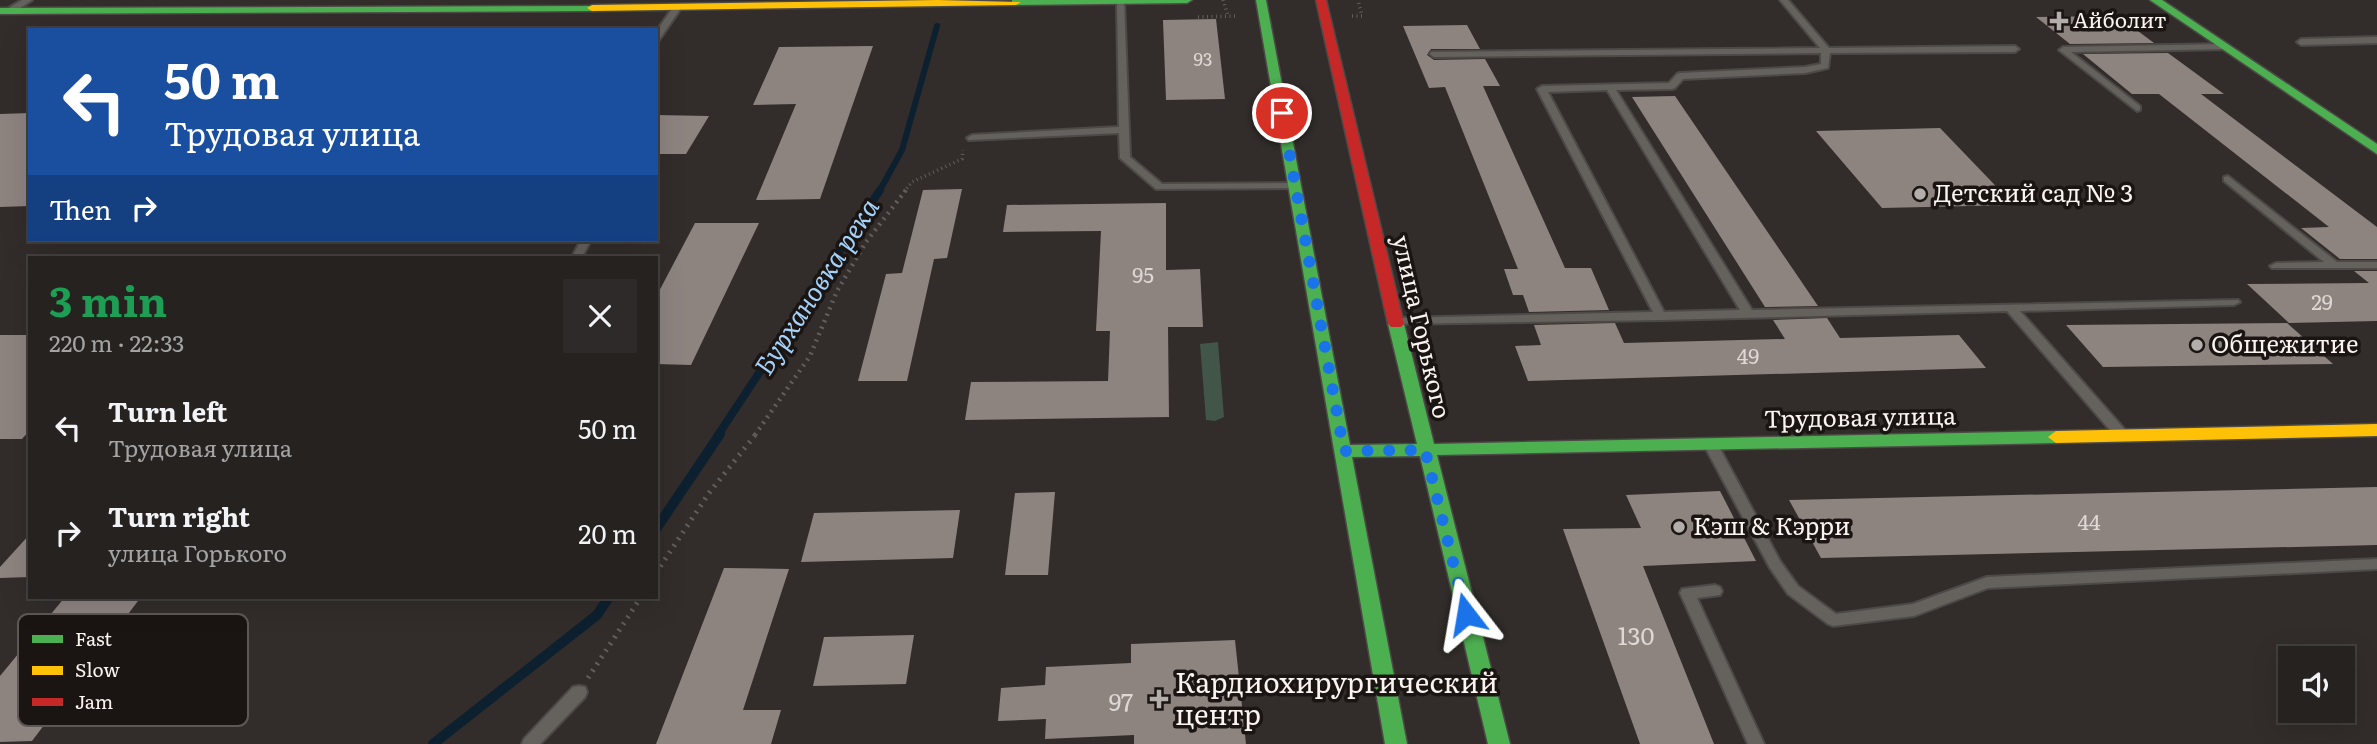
<!DOCTYPE html>
<html lang="en">
<head>
<meta charset="utf-8">
<style>
  body { margin:0; font-family:Literata,serif; background:#2e2a29; color:#f1f3f6; height:100vh; display:flex; flex-direction:column; font-size:26px; white-space:nowrap }
  * { box-sizing:border-box; margin:0 }
  p { font-size:23px; color:#a4a4a5 }
  .icon { flex:none; width:38px; height:38px; fill:none; stroke:currentColor; stroke-width:2; stroke-linecap:round; stroke-linejoin:round }
  .map { position:relative; flex:1; overflow:hidden }
  .sheet { position:absolute; left:28px; top:256px; width:630px; height:343px; display:flex; flex-direction:column; background:#262220; border-radius:0px; box-shadow:0 7px 28px #0002,0 0 0 2px #423f3e }
  .sheet>* { flex:none }
  .guide { position:absolute; left:28px; top:28px; width:630px; height:214px; border-radius:0px; box-shadow:0 7px 28px #0002,0 0 0 2px #423f3e; background:#1a4fa0; color:#fff; overflow:hidden }
  .controls { position:absolute; left:2278px; top:646px; display:grid; gap:14px }
  .controls a { display:grid; place-items:center; width:77px; height:77px; border-radius:0px; background:#262220; box-shadow:0 7px 28px #0002,0 0 0 2px #423f3e; font-size:35px }
  .pin { position:absolute; display:grid; place-items:center; width:60px; height:60px; color:#fff; margin:-30px; border:4px solid #fff; border-radius:50%; box-shadow:0 2px 7px #0007 }
  .me { position:absolute; width:77px; margin:-38px; rotate:346deg; stroke-linejoin:round; filter:drop-shadow(0 0 5px #0008) }
  .turn { display:flex; align-items:center; gap:24px; height:147px; padding:0 21px; font-size:32px }
  .turn .icon { width:91px; height:91px; stroke-width:2.5 }
  .turn b { display:block; font-size:49px; line-height:60px }
  .then { display:flex; align-items:center; height:66px; padding:0 21px; background:#0003; gap:14px; font-size:26px }
  .round { display:grid; place-items:center; flex:none; width:74px; height:74px; border-radius:0px; background:#2e2a29 }
  .headline { display:flex; align-items:center; justify-content:space-between; height:119px; padding:0 21px }
  h1 { font-size:42px; font-weight:700; line-height:52px; color:#1e9e55 }
  ul { padding:0; list-style:none }
  li { display:flex; align-items:center; gap:21px; height:105px; padding:0 21px }
  li div { flex:1 }
  li b { display:block; font-size:26px }
  li em { font-style:normal }
  .map>svg:first-child { display:block }
  .green { fill:#415548 }
  .lines { fill:none; stroke-linecap:round; stroke-linejoin:round }
  .stream-far2 { stroke:#0d202f; stroke-width:6 }
  .stream-far1 { stroke:#0d202f; stroke-width:8 }
  .stream { stroke:#0d202f; stroke-width:10 }
  .building { fill:#8d8480 }
  .lane-casing { stroke:#4d4947; stroke-width:4 }
  .fast-casing { stroke:#4d4947; stroke-width:3 }
  .slow-casing { stroke:#4d4947; stroke-width:3 }
  .jam-casing { stroke:#4d4947; stroke-width:3 }
  .path-far2 { stroke:#615e5b; stroke-width:3.5; stroke-dasharray:1 3.5; stroke-linecap:butt }
  .path-far1 { stroke:#615e5b; stroke-width:4.5; stroke-dasharray:2 5; stroke-linecap:butt }
  .path { stroke:#615e5b; stroke-width:5; stroke-dasharray:2 6; stroke-linecap:butt }
  .lane { fill:#65625e; fill-rule:evenodd }
  .fast { fill:#4caf50; fill-rule:evenodd }
  .slow { fill:#ffc107; fill-rule:evenodd }
  .jam { fill:#c62828; fill-rule:evenodd }
  .route { stroke:#1a73e8; stroke-width:12; stroke-dasharray:0 21.6 }
  .poi-dot { fill:#b4aeab; stroke:#1a1513; stroke-width:2.5 }
  .labels { text-anchor:middle; stroke-width:7; stroke-linejoin:round; paint-order:stroke }
  .far-number-label { font-size:18px; fill:#dfd7d4 }
  .far-poi-label { font-size:21px; fill:#faf3f0; stroke:#1a1513; text-anchor:start }
  .number-label { font-size:21px; fill:#dfd7d4 }
  .poi-label { font-size:24px; fill:#faf3f0; stroke:#1a1513; text-anchor:start }
  .street-label { font-size:24px; fill:#faf3f0; stroke:#1a1513 }
  .near-number-label { font-size:24px; fill:#dfd7d4 }
  .water-label { font-size:26px; font-style:italic; fill:#a4d1f9; stroke:#1a1513 }
  .near-poi-label { font-size:28px; fill:#faf3f0; stroke:#1a1513; text-anchor:start }
  .key { fill:#1a1513; stroke:#5d5855; stroke-width:2 }
  .key-label { font-size:19px; fill:#faf3f0 }
</style>
</head>
<body>
<div class="map">
<svg width="2377" height="744" viewBox="0 0 2377 744">
  <rect width="100%" height="100%" fill="#322d2a"/>
  <path class="green" d="M1218,342L1224,417L1215,421L1206,420L1200,344Z"/>
  <g class="lines">
    <path class="stream-far2" d="M879,192L902,150L937,26"/>
    <path class="stream-far1" d="M718,435L880,190"/>
    <g class="stream">
      <path d="M656,529L720,434"/>
      <path d="M433,744L597,615L609,597"/>
    </g>
  </g>
  <g class="building">
    <path d="M2118,16L2154,43L2070,44L2036,17Z"/>
    <path d="M1216,19L1225,99L1166,100L1163,20Z"/>
    <path d="M1467,25L1480,49H1431L1427,55L1434,60L1485,59L1500,86H1483L1565,268H1591L1609,310L1529,312L1523,295H1513L1504,269H1518L1445,87L1429,88L1403,26Z"/>
    <path d="M873,46L820,199L756,200L796,104L753,105L779,47Z"/>
    <path d="M2168,53L2224,94H2201L2377,227V259H2340L2301,228L2329,227L2159,94H2132L2083,54Z"/>
    <path d="M1675,96L1818,306L1765,307L1632,97Z"/>
    <path d="M30,113V206L0,207V114Z"/>
    <path d="M656,115L709,116L686,154H656Z"/>
    <path d="M1940,128L2014,205L1882,208L1816,131Z"/>
    <path d="M962,189L947,258L934,259L907,381H858L886,274L902,273L923,190Z"/>
    <path d="M1166,203V270L1200,269L1203,327H1168L1169,417L965,420L971,382L1108,381L1110,331H1096L1101,231L1003,232L1007,205Z"/>
    <path d="M695,223H759L691,365L656,364V297Z"/>
    <path d="M2354,271H2377V321L2289,323L2247,284L2369,283Z"/>
    <path d="M1827,318L1840,338L1959,335L1986,368L1528,381L1515,346L1541,345L1534,325L1615,323L1624,343L1785,339L1773,320Z"/>
    <path d="M2287,323L2333,364L2103,367L2066,325Z"/>
    <path d="M0,335H30V430L22,439H0Z"/>
    <path d="M2377,487V545L1821,558L1789,500Z"/>
    <path d="M1720,491L1756,561L1643,566L1714,744H1640L1563,529L1641,528L1626,495Z"/>
    <path d="M1055,492L1048,575H1005L1015,493Z"/>
    <path d="M960,510L953,558L801,562L814,513Z"/>
    <path d="M30,534V577L0,578V567Z"/>
    <path d="M724,568L789,569L743,710H781L771,744H656Z"/>
    <path d="M65,597H141L32,741L0,742V676Z"/>
    <path d="M914,635L906,684L813,686L824,637Z"/>
    <path d="M1235,640L1246,744H1134V735L1045,739L1046,719L998,721L1001,688L1045,685L1046,667L1131,663V644Z"/>
  </g>
  <g class="lines">
    <g class="lane-casing">
      <g id="lane">
        <path d="M22,0H32L13,13H7V9Z"/>
        <path d="M1117,0L1124,1L1130,157L1162,184L1295,183L1299,184V188L1156,189L1120,158L1119,133L969,140L967,138L972,135L1119,127Z"/>
        <path d="M1780,0H1788L1829,48L2015,46L2019,49L2015,52L1830,53L1828,68L1805,73L1683,79L1675,88L1672,89L1616,90L1752,310L2238,300L2240,302L2234,305L2020,311L2126,431L2127,434L2126,437H2116L2007,311L1661,320L1394,324L1392,322L1394,320L1398,318L1653,312L1537,89L1542,86L1669,83L1677,74L1680,73L1805,67L1821,64V53L1434,57L1430,54L1431,52L1820,48ZM1607,90L1740,310L1664,312L1548,92Z"/>
        <path d="M674,6L681,8L659,40H656V32Z"/>
        <path d="M2377,37V43L2301,45L2297,42L2301,39Z"/>
        <path d="M2224,44L2227,45V49L2071,52L2140,106V110L2137,111L2059,50L2063,47Z"/>
        <path d="M2228,176L2337,262H2377V268H2272L2270,266L2276,263L2324,262L2224,181V177Z"/>
        <path d="M581,240H591L582,257H572Z"/>
        <path d="M1711,441L1718,445L1780,561L1798,586L1836,614L1913,604L1987,577L2377,559V569L1988,588L1914,616L1833,626L1828,624L1788,594L1770,568L1704,445Z"/>
        <path d="M1715,585L1720,587L1722,591L1720,595L1697,598L1764,744H1748L1680,593L1682,589Z"/>
        <path d="M579,686L585,687L587,692L585,697L540,744H522L524,739L573,687Z"/>
      </g>
    </g>
    <g class="fast-casing">
      <g id="fast">
        <path d="M1012,0H1192L1187,3L1016,5L1012,4Z"/>
        <path d="M1256,0H1266L1350,445L1417,444L1388,324L1396,319L1404,324L1434,444L2056,431L2064,437L2056,443L1437,455L1510,744H1488L1420,456L1352,457L1407,744H1385Z"/>
        <path d="M2150,0H2162L2377,144V154Z"/>
        <path d="M596,6V10L592,11L0,14V8Z"/>
      </g>
    </g>
    <g class="slow-casing">
      <g id="slow">
        <path d="M938,0L1021,2L1016,5L592,11L587,8L592,5Z"/>
        <path d="M2377,424V436L2056,443L2048,437L2056,431Z"/>
      </g>
    </g>
    <g class="jam-casing">
      <path id="jam" d="M1316,0H1326L1404,324L1401,327H1391L1388,324Z"/>
    </g>
    <g class="path-far2">
      <path d="M1223,0L1228,16"/>
      <path d="M1352,16H1362L1358,0"/>
      <path d="M1198,17L1238,16"/>
      <path d="M904,192L912,182L962,159L963,150"/>
    </g>
    <path class="path-far1" d="M755,435L810,356L837,291L866,242L906,190"/>
    <g class="path">
      <path d="M656,573L709,493L756,434"/>
      <path d="M588,678L641,597"/>
    </g>
    <use href="#lane" class="lane"/>
    <use href="#fast" class="fast"/>
    <use href="#slow" class="slow"/>
    <use href="#jam" class="jam"/>
  </g>
  <g class="lines">
    <path class="route" d="M1282,113L1344,451L1425,450L1466,614"/>
  </g>
  <g class="poi-dot">
    <path d="M2055.5 10.5h7v7h7v7h-7v7h-7v-7h-7v-7h7z"/>
    <circle cx="1920" cy="194" r="7"/>
    <circle cx="2197" cy="345" r="7"/>
    <circle cx="1679" cy="527" r="7"/>
    <path d="M1155.5 688.5h7v7h7v7h-7v7h-7v-7h-7v-7h7z"/>
  </g>
  <g class="labels">
    <g class="far-number-label">
      <text x="1203" y="66">93</text>
    </g>
    <g class="far-poi-label">
      <text x="2073" y="28">Айболит</text>
    </g>
    <g class="number-label">
      <text x="1143" y="283">95</text>
      <text x="2322" y="310">29</text>
      <text x="1748" y="364">49</text>
      <text x="2089" y="530">44</text>
    </g>
    <g class="poi-label">
      <text x="1934" y="202">Детский сад № 3</text>
      <text x="2211" y="353">Общежитие</text>
      <text x="1693" y="535">Кэш &amp; Кэрри</text>
    </g>
    <g class="street-label">
      <text transform="translate(1421 327) rotate(77)" y="8">улица Горького</text>
      <text transform="translate(1860 418) rotate(-1)" y="8">Трудовая улица</text>
    </g>
    <g class="near-number-label">
      <text x="1636" y="645">130</text>
      <text x="1121" y="711">97</text>
    </g>
    <g class="water-label">
      <text transform="translate(817 287) rotate(-57)" y="9">Бурхановка река</text>
    </g>
    <g class="near-poi-label">
      <text x="1175" y="693">Кардиохирургический<tspan x="1175" dy="32">центр</tspan></text>
    </g>
  </g>
  <rect x="18" y="614" width="230" height="112" rx="10" class="key"/>
  <rect x="32" y="635" width="31" height="8" fill="#4caf50"/>
  <rect x="32" y="666" width="31" height="9" fill="#ffc107"/>
  <rect x="32" y="698" width="31" height="8" fill="#c62828"/>
  <g class="key-label">
    <text x="75" y="646">Fast</text>
    <text x="75" y="677">Slow</text>
    <text x="75" y="709">Jam</text>
  </g>
</svg>
<div class="controls">
<a><svg class="icon" aria-label="sound" viewBox="0 0 24 24"><path d="M4 9h4l5-4v14l-5-4H4zM17 9q2 3 0 6"/></svg></a>
</div>
<div class="pin" style="left:1282px;top:113px;background:#d93025"><svg class="icon" aria-label="arrive" viewBox="0 0 24 24"><path d="M6 21V4h12l-3 4 3 4H6"/></svg></div>
<svg class="me" style="left:1466px;top:614px" viewBox="-20 -20 40 40"><path d="M0-17L14 15 0 8-14 15z" fill="#1a73e8" stroke="#fff" stroke-width="4"/></svg>
<div class="guide">
<div class="turn"><svg class="icon" aria-label="left" viewBox="0 0 24 24"><path d="M17 20v-9H6M10 6l-5 5 5 5"/></svg><div><b>50 m</b>Трудовая улица</div></div>
<div class="then">Then<svg class="icon" aria-label="right" viewBox="0 0 24 24"><path d="M7 20v-9h11M14 6l5 5-5 5"/></svg></div>
</div>
<section class="sheet">
<div class="headline"><div><h1>3 min</h1><p>220 m · 22:33</p></div><a class="round"><svg class="icon" aria-label="close" viewBox="0 0 24 24"><path d="M6 6l12 12M18 6L6 18"/></svg></a></div>
<ul>
<li><svg class="icon" aria-label="left" viewBox="0 0 24 24"><path d="M17 20v-9H6M10 6l-5 5 5 5"/></svg><div><b>Turn left</b><p>Трудовая улица</p></div><em>50 m</em></li>
<li><svg class="icon" aria-label="right" viewBox="0 0 24 24"><path d="M7 20v-9h11M14 6l5 5-5 5"/></svg><div><b>Turn right</b><p>улица Горького</p></div><em>20 m</em></li>
</ul>
</section>
</div>
</body>
</html>
